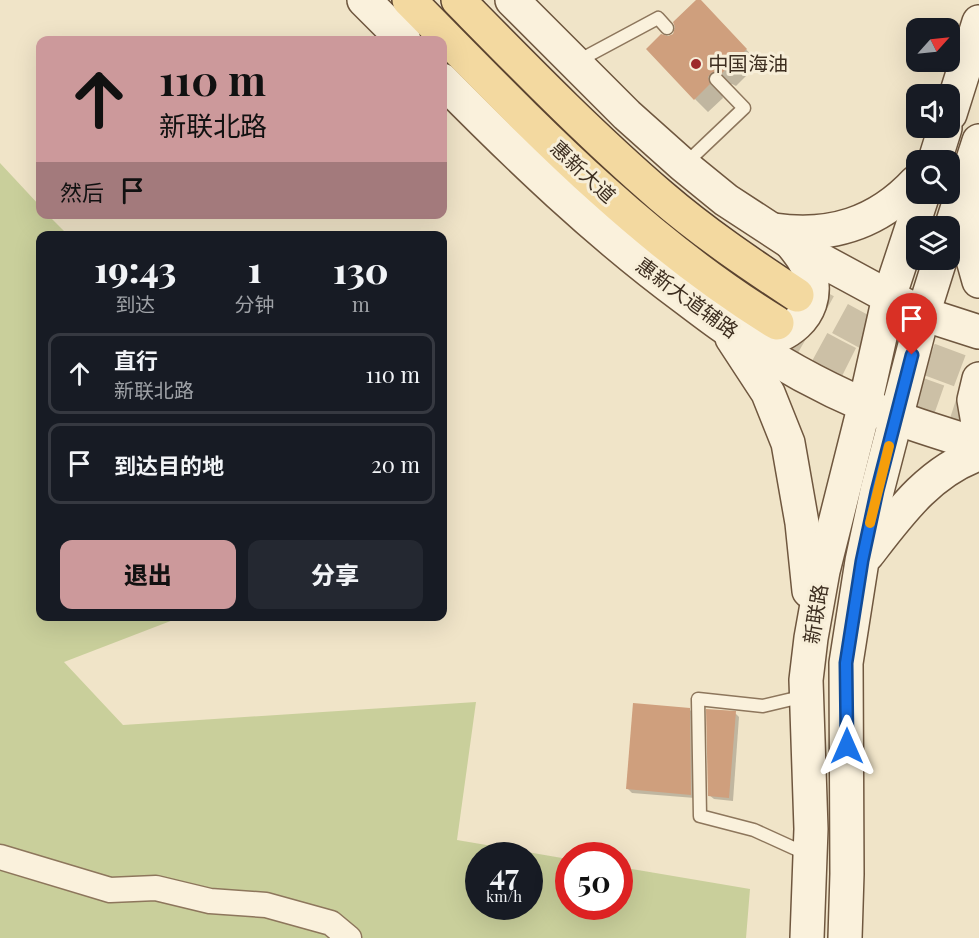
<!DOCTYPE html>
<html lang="zh">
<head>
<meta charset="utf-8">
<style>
  body { margin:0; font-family:"Playfair Display","Noto Sans SC",serif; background:#242831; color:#f1f3f6; height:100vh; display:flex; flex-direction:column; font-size:22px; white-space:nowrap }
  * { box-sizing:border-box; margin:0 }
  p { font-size:20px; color:#9ea1a6 }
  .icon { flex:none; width:33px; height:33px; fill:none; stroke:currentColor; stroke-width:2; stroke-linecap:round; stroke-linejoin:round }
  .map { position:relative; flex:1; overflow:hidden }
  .side { position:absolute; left:36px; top:231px; width:411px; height:390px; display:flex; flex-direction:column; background:#171b24; border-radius:12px; box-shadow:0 6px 24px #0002 }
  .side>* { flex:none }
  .banner { position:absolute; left:36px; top:36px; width:411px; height:183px; border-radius:12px; box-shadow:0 6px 24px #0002; background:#cc999b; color:#111; overflow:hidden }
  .needle { width:39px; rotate:63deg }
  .fabs { position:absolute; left:906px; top:18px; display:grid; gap:12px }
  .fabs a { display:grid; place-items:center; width:54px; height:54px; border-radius:12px; background:#171b24; box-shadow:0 6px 24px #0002; font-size:30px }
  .speed { position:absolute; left:465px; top:842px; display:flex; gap:12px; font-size:30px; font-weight:700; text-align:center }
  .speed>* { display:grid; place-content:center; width:78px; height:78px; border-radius:50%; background:#171b24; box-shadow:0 6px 24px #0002; line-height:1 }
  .speed small { font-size:15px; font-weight:400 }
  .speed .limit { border:9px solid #d22; background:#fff; color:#111 }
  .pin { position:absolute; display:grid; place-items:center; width:51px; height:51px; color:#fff; margin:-62px -26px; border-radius:50% 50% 50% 0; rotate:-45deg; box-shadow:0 0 6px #0007 }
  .pin .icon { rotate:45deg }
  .me { position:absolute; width:66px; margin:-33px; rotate:0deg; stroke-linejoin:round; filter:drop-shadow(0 0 4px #0008) }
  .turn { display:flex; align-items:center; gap:21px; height:126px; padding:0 24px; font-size:27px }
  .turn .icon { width:78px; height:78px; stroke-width:2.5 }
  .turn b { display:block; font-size:42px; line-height:51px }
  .then { display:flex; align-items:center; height:57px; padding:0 24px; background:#0003; gap:12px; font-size:22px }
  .eta { display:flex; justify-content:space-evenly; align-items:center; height:102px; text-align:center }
  .eta b { font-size:36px; font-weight:800; line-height:42px }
  .action { display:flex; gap:12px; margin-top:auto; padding:12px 24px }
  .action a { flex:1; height:69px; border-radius:12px; background:#cc999b; color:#111; font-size:24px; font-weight:800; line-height:69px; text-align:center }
  .action a+a { background:#242831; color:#f1f3f6 }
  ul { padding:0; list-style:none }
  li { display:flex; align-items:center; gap:18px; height:81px; margin:0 12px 9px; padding:0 12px; border:3px solid #363941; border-radius:12px }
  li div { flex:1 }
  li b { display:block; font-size:22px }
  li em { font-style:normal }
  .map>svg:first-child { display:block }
  .green { fill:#c9cf9b; fill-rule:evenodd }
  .shadow { fill:#0003 }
  .building { fill:#cf9f7d }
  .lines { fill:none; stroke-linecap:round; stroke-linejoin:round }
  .primary-tunnel { stroke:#ccc0a6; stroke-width:33; stroke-dasharray:33 16; stroke-linecap:butt }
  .service-casing { stroke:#8d765c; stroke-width:15 }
  .minor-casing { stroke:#8d765c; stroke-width:27 }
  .secondary-casing { stroke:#6f573f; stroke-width:36 }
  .primary-casing { stroke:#5b4430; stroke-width:36 }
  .service { stroke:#faf1dc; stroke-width:12 }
  .minor { stroke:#faf1dc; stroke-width:24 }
  .secondary { stroke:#faf1dc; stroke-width:33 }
  .primary { stroke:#f3d9a0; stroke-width:33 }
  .route-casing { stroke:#114b97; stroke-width:15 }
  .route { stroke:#1a73e8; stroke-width:10 }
  .slow { stroke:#f59e0b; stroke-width:10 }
  .poi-dot { fill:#9e2a2b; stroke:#f7eed8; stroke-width:2 }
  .labels { text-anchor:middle; stroke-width:6; stroke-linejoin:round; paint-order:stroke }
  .poi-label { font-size:20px; fill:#3d2e20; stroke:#f7eed8; text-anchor:start }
  .street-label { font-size:20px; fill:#3d2e20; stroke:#f7eed8 }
</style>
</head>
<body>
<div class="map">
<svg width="979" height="938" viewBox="0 0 979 938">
  <rect width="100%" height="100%" fill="#f0e4c8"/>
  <path class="green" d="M0,163L40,206V214L48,215L68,235L40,236V616L181,617L64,662L123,725L476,702L457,840L568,859V906H620V867L750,889L746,938H0ZM478,855H530V906H478Z"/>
  <g class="shadow">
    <path d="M699,0L759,63L736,86L732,84L724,86L721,92L723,98L708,112L695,99L674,35Z"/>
    <path d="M689,709L693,713L695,798L632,793L628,789Z"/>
    <path d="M735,713L739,717L733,801L714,799L709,795Z"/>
  </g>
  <g class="building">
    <path d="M696,0H701L747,49L722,73L718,71L711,73L708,77L710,84L694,100L646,49L661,34L668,36L673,34L675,27L673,22Z"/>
    <path d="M633,703L690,708L691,795L626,789Z"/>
    <path d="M706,709L736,711L729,798L708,796Z"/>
  </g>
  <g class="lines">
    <g class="primary-tunnel">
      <path d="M797,295L883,342L979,378"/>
      <path d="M777,323C841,362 906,393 979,414"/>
    </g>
    <g class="service-casing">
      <g id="service">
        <path d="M576,62L658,18L667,28"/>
        <path d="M684,165L744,108L716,79"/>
        <path d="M805,696L763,706L698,699L700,816L754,830L809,855"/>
      </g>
    </g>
    <g class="minor-casing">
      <path id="minor" d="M0,857L110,890L156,888L210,901L266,905L331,923L349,938"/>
    </g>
    <g class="secondary-casing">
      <g id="secondary">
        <path d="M364,0L404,40"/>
        <path d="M512,0L627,115L683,165L726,200L804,251L889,297L923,314L979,332"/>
        <path d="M442,80C519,158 597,233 685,298C710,317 735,336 763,352C805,378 851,401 897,418C924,428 952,436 979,445"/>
        <path d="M950,114L979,22"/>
        <path d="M935,160L945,128"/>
        <path d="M964,201L968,242L979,281"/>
        <path d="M774,230C830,238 877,224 916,182"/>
        <path d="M950,231L979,141"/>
        <path d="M732,338L768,393L788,443L802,523L809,591"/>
        <path d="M749,342C785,340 819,317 811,277C808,264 800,254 792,244"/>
        <path d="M979,379L974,400L979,429"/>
        <path d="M867,555C898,515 929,471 979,454"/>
        <path d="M807,938L811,829L806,680L811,638L823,571L865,404L889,297L923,194"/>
        <path d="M845,938L847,874L846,663L862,561L877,491L923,314L940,260"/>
      </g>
    </g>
    <g class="primary-casing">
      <g id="primary">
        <path d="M409,0C524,116 636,237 777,323"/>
        <path d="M458,0C524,67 590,135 661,196C704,233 750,264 797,295"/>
      </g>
    </g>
    <use href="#service" class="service"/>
    <use href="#minor" class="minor"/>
    <use href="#secondary" class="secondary"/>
    <use href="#primary" class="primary"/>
  </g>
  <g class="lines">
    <g class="route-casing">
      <path id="route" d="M847,746L846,663L862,561L877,491L912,355"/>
    </g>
    <use href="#route" class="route"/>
    <path class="slow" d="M870,523L889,446"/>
  </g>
  <circle class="poi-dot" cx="696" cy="64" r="6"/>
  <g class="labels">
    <g class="poi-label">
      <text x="708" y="71">中国海油</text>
    </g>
    <g class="street-label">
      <text transform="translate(583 172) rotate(43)" y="7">惠新大道</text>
      <text transform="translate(687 298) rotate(36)" y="7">惠新大道辅路</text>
      <text transform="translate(816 614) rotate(-81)" y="7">新联路</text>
    </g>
  </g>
</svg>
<div class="fabs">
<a><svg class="needle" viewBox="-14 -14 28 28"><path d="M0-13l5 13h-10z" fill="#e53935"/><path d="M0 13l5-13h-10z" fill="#9ea1a6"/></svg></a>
<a><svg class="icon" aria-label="sound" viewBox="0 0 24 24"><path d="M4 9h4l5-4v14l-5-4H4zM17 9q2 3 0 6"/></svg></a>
<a><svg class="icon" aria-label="search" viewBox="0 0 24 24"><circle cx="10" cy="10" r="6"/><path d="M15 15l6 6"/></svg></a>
<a><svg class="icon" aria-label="layers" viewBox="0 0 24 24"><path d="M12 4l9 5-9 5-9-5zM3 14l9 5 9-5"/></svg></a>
</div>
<div class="speed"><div>47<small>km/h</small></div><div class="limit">50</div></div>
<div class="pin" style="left:912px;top:355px;background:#d93025"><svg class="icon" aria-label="arrive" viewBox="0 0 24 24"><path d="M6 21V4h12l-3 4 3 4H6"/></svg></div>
<svg class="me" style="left:847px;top:746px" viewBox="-20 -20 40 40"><path d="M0-17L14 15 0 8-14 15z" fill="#1a73e8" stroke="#fff" stroke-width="4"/></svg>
<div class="banner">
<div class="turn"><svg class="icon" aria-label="ahead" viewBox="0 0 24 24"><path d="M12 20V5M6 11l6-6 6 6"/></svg><div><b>110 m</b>新联北路</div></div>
<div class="then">然后<svg class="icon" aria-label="arrive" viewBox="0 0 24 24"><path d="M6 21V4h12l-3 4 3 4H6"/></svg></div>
</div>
<section class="side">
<div class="eta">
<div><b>19:43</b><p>到达</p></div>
<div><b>1</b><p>分钟</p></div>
<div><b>130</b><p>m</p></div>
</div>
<ul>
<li><svg class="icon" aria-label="ahead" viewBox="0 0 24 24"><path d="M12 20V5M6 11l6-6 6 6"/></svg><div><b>直行</b><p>新联北路</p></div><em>110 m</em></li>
<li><svg class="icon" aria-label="arrive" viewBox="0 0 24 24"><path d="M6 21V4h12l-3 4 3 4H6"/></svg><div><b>到达目的地</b></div><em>20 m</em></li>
</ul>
<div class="action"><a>退出</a><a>分享</a></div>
</section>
</div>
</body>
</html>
